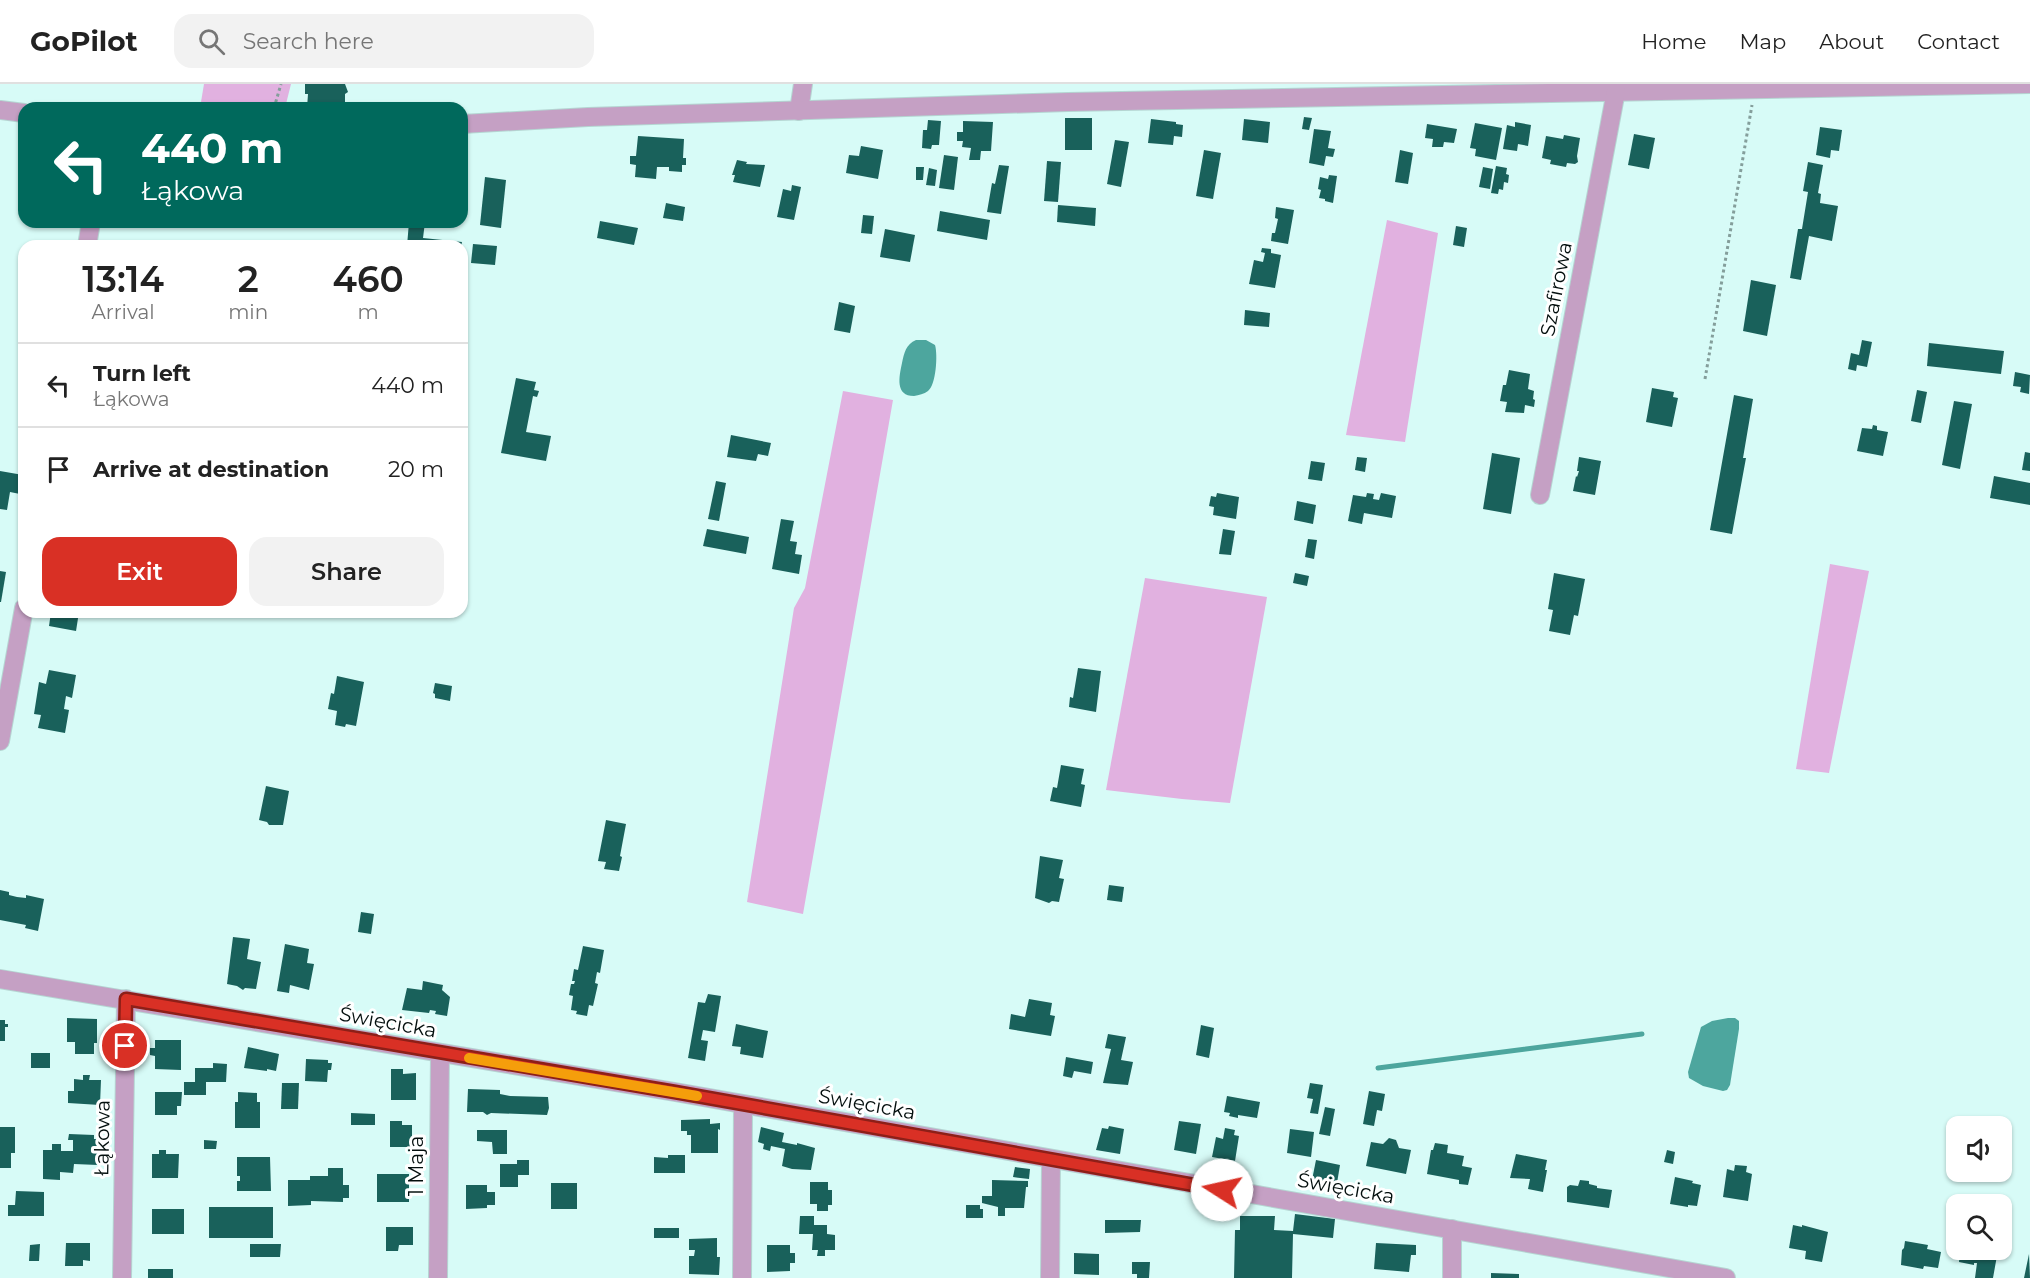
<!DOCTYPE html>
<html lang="en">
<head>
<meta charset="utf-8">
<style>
  body { margin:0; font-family:Montserrat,sans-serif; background:#f2f2f2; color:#222; height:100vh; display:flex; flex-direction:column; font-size:22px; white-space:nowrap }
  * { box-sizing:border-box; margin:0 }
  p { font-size:20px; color:#767676 }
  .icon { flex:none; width:33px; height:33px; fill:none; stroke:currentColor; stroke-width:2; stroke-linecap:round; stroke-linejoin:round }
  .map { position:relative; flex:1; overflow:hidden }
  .details { position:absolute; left:18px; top:156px; width:450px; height:378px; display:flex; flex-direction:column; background:#fff; border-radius:18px; box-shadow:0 2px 4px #0004 }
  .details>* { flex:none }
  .banner { position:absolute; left:18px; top:18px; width:450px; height:126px; border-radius:18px; box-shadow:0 2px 4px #0004; background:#00695c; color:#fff; overflow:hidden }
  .controls { position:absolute; left:1946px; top:1032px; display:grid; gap:12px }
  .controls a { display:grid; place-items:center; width:66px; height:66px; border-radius:12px; background:#fff; box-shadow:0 2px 4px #0004; font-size:30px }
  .pin { position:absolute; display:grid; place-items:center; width:51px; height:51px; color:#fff; margin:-26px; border:3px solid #fff; border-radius:50%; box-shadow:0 2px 6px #0007 }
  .me { position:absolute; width:66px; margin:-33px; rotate:280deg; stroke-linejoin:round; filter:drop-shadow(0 0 4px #0008) }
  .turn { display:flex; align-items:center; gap:21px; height:126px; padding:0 24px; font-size:27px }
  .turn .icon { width:78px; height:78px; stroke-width:2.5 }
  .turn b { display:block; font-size:42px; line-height:51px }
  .eta { display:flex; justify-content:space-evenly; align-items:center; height:102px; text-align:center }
  .eta b { font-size:36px; font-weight:600; line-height:42px }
  .button { display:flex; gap:12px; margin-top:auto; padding:12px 24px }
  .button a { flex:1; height:69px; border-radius:18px; background:#d93025; color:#fff; font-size:24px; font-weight:600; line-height:69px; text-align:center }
  .button a+a { background:#f2f2f2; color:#222 }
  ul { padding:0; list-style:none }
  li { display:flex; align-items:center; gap:18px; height:84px; padding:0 24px; border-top:2px solid #e0e0e0 }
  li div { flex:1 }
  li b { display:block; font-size:22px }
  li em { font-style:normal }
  header { display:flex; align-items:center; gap:36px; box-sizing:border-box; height:84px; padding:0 30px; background:#fff; border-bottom:2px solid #e0e0e0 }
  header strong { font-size:28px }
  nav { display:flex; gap:33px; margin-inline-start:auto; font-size:21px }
  .search { width:420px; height:54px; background:#f2f2f2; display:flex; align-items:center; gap:15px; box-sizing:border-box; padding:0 21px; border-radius:18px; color:#767676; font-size:22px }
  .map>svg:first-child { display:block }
  .green { fill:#e1b1e0 }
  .water { fill:#4da69e }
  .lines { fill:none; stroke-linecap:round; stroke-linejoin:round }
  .stream { stroke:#4da69e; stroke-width:5 }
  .building { fill:#19615b }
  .street-casing { stroke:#b5d5d2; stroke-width:20 }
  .path { stroke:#849e9b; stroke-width:3; stroke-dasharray:3 3; stroke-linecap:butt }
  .street { stroke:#c5a0c4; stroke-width:18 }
  .route-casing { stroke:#8d1f18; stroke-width:15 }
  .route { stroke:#d93025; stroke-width:10 }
  .slow { stroke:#f59e0b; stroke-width:10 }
  .labels { text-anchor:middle; stroke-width:6; stroke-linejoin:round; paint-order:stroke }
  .street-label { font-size:20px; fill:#030e0d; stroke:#fff }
</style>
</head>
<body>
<header>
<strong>GoPilot</strong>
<div class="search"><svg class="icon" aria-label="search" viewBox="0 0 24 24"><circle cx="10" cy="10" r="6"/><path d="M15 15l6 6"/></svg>Search here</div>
<nav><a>Home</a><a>Map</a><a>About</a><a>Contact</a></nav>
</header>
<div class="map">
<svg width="2030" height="1194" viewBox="0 0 2030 1194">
  <rect width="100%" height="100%" fill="#d7fbf7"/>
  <g class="green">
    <path d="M204,0H291L285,24H200Z"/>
    <path d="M1387,136L1438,149L1405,358L1346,351Z"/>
    <path d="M843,307L893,316L803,830L747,818L794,524L805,504Z"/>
    <path d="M1830,480L1869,487L1829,689L1796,685Z"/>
    <path d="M1145,494L1267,513L1230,719L1182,715L1106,706Z"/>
  </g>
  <g class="water">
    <path d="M916,256H926L935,261C938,271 936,301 928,307C924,310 919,311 914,312C895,312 899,293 902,279C904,269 906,260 916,256Z"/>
    <path d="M1728,934H1735L1739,937V945L1730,1001L1727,1006L1723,1007L1703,1002L1689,994L1688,988L1701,943L1712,937Z"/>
  </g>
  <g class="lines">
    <path class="stream" d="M1378,984L1642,950"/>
  </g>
  <g class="building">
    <path d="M305,0H345L348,8L345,10V20L321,19V24H307L308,10H305Z"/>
    <path d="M1304,33L1312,34L1309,46L1302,45Z"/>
    <rect x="1065" y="34" width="27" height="32"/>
    <path d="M1151,35L1176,38V40L1183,41L1182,53L1174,52L1173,61L1148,59Z"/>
    <path d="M1244,35L1270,38L1268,59L1242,56Z"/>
    <path d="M928,36L941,37L939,61H932L931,65L922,64L923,46H927Z"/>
    <path d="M963,37L993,38L991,67H981L980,76H969L971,64L962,63L963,57H957V48H963Z"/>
    <path d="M1515,38L1531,41L1528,62L1518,60L1517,67L1503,65L1507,41L1515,43Z"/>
    <path d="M1475,39L1502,44L1496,76L1475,72L1476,65L1470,64Z"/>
    <path d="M1427,40L1457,45L1454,59L1444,58L1443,63H1432L1433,55L1425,54Z"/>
    <path d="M1820,43L1842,46L1839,67L1831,66L1830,74L1816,71Z"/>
    <path d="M1314,45L1331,47L1328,64L1335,65L1333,73L1326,72L1324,82L1309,79Z"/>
    <path d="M1634,50L1655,54L1649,85L1628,81Z"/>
    <path d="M1564,51L1580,54L1577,72L1578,78L1575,80L1567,79L1566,83L1550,80L1551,76L1542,74L1546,52L1563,55Z"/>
    <path d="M638,52L684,55L683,74H686V81H682V88L669,87V83H657L656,95L635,93L636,81L630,80V72H636Z"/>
    <path d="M1115,56L1129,58L1121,103L1107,100Z"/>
    <path d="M861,62L883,66L878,95L846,89L849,71L859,72Z"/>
    <path d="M1204,66L1221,69L1213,115L1196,112Z"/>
    <path d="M1400,66L1413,69L1408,100L1395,98Z"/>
    <path d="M944,71L958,73L954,106L939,104Z"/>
    <path d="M737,76L747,78L746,80L765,81L760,103L733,98L735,91H732Z"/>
    <path d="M1047,77L1061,78L1058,118L1044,117Z"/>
    <path d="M1808,78L1823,81L1818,109L1821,110L1820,119L1838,122L1832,157L1809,152L1801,196L1790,194L1798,145H1802L1808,108L1803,107Z"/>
    <path d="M999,81L1009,82L1001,130L987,128L992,99L995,100Z"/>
    <path d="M1496,82L1507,84L1506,90L1509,91L1508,99L1504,98L1503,106L1499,105L1498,110L1491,109Z"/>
    <path d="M916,83H924L923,96H916Z"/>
    <path d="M1483,83L1493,85L1490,105L1479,103Z"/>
    <path d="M929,84L937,86L935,102L926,101Z"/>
    <path d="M1329,91L1337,92L1333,119L1325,117V115L1319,114L1321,106L1318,105L1320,93L1328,95Z"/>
    <path d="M485,93L506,96L501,144L480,141Z"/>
    <path d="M792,101L801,103L794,136L777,133L783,105L791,107Z"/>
    <path d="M666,119L685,123L683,137L663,134Z"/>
    <path d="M1058,121L1096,124L1095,142L1057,138Z"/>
    <path d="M1276,123L1294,126L1288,160L1271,157L1272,149H1275L1278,135L1275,134Z"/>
    <path d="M940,127L990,136L987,156L937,147Z"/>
    <path d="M863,131L874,132L872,150L861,149Z"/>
    <path d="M600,137L638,144L634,161L597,154Z"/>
    <path d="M409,138H425L423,154L462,158L461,162H407Z"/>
    <path d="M1456,142L1467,144L1464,163L1453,161Z"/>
    <path d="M885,145L915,151L910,178L880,173Z"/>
    <path d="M473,160L497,162L495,181L471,179Z"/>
    <path d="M1262,164L1271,165V169L1281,171L1275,204L1249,200L1254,176L1263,178L1265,169L1261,168Z"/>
    <path d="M1751,196L1776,201L1767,252L1743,247Z"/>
    <path d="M839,218L855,222L850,249L834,246Z"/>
    <path d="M1245,226L1270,229L1269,243L1244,241Z"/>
    <path d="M1862,256L1872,258L1867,283L1857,281L1856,287L1848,285L1851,269L1859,271Z"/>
    <path d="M1929,259L2004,267L2001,290L1927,282Z"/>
    <path d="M1509,286L1530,290L1528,305L1534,307L1533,315L1535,316L1534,323L1525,321L1524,329L1505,328L1507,318L1500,317L1503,301H1506Z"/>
    <path d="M2015,288L2030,291L2029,310L2020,308L2021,303L2013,302Z"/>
    <path d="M516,294L536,298L534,306L539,307L537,313L533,312L526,348L551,352L546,377L501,369Z"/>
    <path d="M1652,304L1674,308L1673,313L1678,314L1672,343L1646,338Z"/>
    <path d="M1917,306L1927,308L1921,339L1911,337Z"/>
    <path d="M1734,311L1753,315L1743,374H1746L1732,450L1710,446Z"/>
    <path d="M1954,317L1972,320L1960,385L1942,381Z"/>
    <path d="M1873,341L1877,342V346L1888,348L1883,372L1857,367L1862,344L1872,345Z"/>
    <path d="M731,351L771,359L768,372L758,370L756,377L727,373Z"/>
    <path d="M2025,368L2030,369V387L2022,386Z"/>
    <path d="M1492,369L1520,374L1511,430L1483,425Z"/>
    <path d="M1357,373L1367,374L1365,388L1355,386Z"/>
    <path d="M1579,373L1601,377L1595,411L1573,407L1576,392L1577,393L1579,387H1577Z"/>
    <path d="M1311,377L1325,379L1322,397L1308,395Z"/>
    <path d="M0,387L23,391L20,410L10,408L7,426L0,425Z"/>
    <path d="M1994,392L2030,399V421L1990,414Z"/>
    <path d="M716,397L726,399L719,437L708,435Z"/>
    <path d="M1217,409L1239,413L1236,435L1213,431L1214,423L1209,422L1211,412L1216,413Z"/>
    <path d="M1367,409L1374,410L1373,415L1379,416L1381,409L1396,412L1392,434L1364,429L1362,440L1348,437L1353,411L1366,413Z"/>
    <path d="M1297,417L1316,421L1313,440L1294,436Z"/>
    <path d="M781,435L794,437L790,457L797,458L795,470L802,471L799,490L772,485Z"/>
    <path d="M707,445L749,453L746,470L703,462Z"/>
    <path d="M1223,445L1235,447L1231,471L1219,470Z"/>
    <path d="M1308,455L1317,456L1314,475L1305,473Z"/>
    <path d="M0,487L6,488L1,518H0Z"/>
    <path d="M1295,489L1309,492L1307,502L1293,499Z"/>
    <path d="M1554,489L1585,495L1578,532L1574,531L1570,551L1549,547L1553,526L1548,525Z"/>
    <path d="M51,528H79L76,547L49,542Z"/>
    <path d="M1078,584L1101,587L1096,628L1069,623L1070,613L1073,614Z"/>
    <path d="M49,586L76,591L72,614L66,612L64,625L69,626L65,649L38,644L41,631L34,630L39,598L46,600Z"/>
    <path d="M337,592L364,598L356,642L346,640L345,643L335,641L337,627L328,625L331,609L334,610Z"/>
    <path d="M435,599L452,602L450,617L435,614V610L433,609Z"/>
    <path d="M1061,681L1084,685L1081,700L1085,701L1081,723L1050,717L1053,703L1057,704Z"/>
    <path d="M266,702L289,707L283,741H269L267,738L259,736Z"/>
    <path d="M606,736L626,740L620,772L622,773L619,787L604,785L606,778L598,777Z"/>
    <path d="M1040,772L1063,776L1059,794L1064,795L1059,818L1052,817L1049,819L1035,814Z"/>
    <path d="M1109,801L1124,803L1122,818L1107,816Z"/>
    <path d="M0,806L9,808V811L17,813L26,814V811L44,815L38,847L25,844L26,841L0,836Z"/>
    <path d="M361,828L374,830L371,850L358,848Z"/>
    <path d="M233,853L250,855L247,875L261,878L256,905L245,904L243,906L237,902L227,900Z"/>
    <path d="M285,860L309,865L307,879L314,880L309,906L290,901L289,909L277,907Z"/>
    <path d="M583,862L604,866L600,889L597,888L595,899L598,900L593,922L589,921L587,932L576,930L577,927L571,926L573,912L569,911L571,900H574L575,897H572L574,885L578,886Z"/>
    <path d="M423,897L443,901L442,906L450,913L447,932L435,930L436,927L430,926L429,929L402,926L407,904L422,906Z"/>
    <path d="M708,910L721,912L715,948L703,946L701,956L708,957L705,977L688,974L698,918L705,919Z"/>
    <path d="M1029,915L1052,919L1050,931L1055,932L1051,952L1009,945L1011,930L1025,933Z"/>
    <path d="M67,934L97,935V959H94V970H75V958H67Z"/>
    <path d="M0,936H5V940H8V943H5V957H0Z"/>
    <path d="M736,940L768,947L763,974L740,970L741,963L732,962Z"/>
    <path d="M1201,941L1214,944L1209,974L1196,971Z"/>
    <path d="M1108,950L1126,953L1121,976L1133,978L1128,1001L1103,999L1111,965L1105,964Z"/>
    <path d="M155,956H181V986L155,985V972L150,971V964H155Z"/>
    <path d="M248,963L279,970L276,987L267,985V987L244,984Z"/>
    <rect x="31" y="969" width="19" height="15"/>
    <path d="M1066,973L1093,978L1091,990L1074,987L1072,994L1063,992Z"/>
    <path d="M306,975L328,976V979H332L331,986H328L327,998L305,997Z"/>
    <path d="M213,979L227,980L226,998H206V1011H184V998H195V984H213Z"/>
    <path d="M391,985H403V990L416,989V1016H391Z"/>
    <path d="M83,991H90L89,996H101L100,1021L68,1019V1007H74V995L83,996Z"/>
    <path d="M282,999H299L298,1025H281Z"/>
    <path d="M1310,999L1323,1001L1318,1030L1310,1029L1313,1015L1307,1014Z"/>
    <path d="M468,1005L500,1006V1010L510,1012L548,1013L549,1024L547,1031L491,1029L487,1031L483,1028H467Z"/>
    <path d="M1369,1007L1385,1010L1382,1027L1377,1026L1374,1042L1363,1040Z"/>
    <path d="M155,1008H182L181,1022H177V1031H155Z"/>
    <path d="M238,1008L257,1009V1018H260V1044H235V1018H238Z"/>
    <path d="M1227,1012L1260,1018L1257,1034L1238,1031V1034L1229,1032L1230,1029L1224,1028Z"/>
    <path d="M1325,1023L1335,1025L1330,1052L1319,1050Z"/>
    <path d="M351,1029L375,1030V1041H351Z"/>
    <path d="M710,1035V1040L720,1039V1046L718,1045V1069H691V1051H687V1047H681V1036Z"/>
    <path d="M390,1037H402V1041H412V1063H390Z"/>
    <path d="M1179,1037L1201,1040L1196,1070L1174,1066Z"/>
    <path d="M1109,1042L1124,1045L1120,1070L1096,1066L1102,1044L1108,1045Z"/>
    <path d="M0,1043H15V1069H11V1084H0Z"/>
    <path d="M761,1043L784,1049L782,1058L797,1061V1059L815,1064L811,1086L792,1085L782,1082L785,1065L771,1062L770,1067L763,1065L764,1060L758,1058Z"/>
    <path d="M1225,1044L1235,1046L1234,1051L1239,1052L1235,1077L1212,1073L1216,1053L1223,1055Z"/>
    <path d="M1290,1045L1314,1048L1311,1073L1287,1069Z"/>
    <path d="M477,1046H507V1070H493L492,1058L477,1057Z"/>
    <path d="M69,1050L94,1051V1055H99L98,1081L74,1080L73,1089L60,1088V1096L43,1095V1066H52V1060H61V1067H73V1056H68Z"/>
    <path d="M1389,1054L1396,1056L1399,1064L1411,1066L1406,1090L1366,1082L1371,1058L1383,1060Z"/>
    <path d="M204,1056L217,1057L216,1065H204Z"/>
    <path d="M1435,1059L1448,1061L1447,1069L1464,1072L1462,1082L1472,1084L1468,1101L1459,1100V1096L1427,1090L1431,1066H1433Z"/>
    <path d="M159,1066H166V1070H179L178,1094H152V1070H159Z"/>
    <path d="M1667,1066L1675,1068L1673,1080L1664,1078Z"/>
    <path d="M1516,1070L1547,1076L1545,1086H1547L1543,1108L1528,1105L1530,1095L1510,1094Z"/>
    <path d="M668,1071H685V1089H654V1073L668,1074Z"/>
    <path d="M237,1073H270L271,1107H237V1097H240V1092H237Z"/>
    <path d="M517,1076H529V1091H518V1103H500V1080H517Z"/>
    <path d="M1316,1076L1340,1081L1336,1105L1311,1101Z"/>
    <path d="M1735,1081L1747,1082L1746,1088L1752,1090L1748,1117L1723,1113L1727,1085L1734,1087Z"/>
    <path d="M1015,1083L1030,1085L1029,1095L1013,1093Z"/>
    <path d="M328,1084H343V1101H349V1114H343V1118L311,1117V1121L288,1122V1096H310V1092H328Z"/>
    <rect x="377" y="1090" width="32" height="28"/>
    <path d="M1675,1093L1693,1097L1692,1099L1701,1101L1697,1122L1688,1121V1123L1670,1120Z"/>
    <path d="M992,1096L1028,1097V1103H1026L1024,1124H1005V1132H998V1123L982,1119V1112H992Z"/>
    <path d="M1580,1096L1589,1097V1100L1597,1102V1104L1612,1106L1609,1124L1567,1118V1103L1570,1101L1578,1102Z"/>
    <path d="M810,1098H828V1106H832V1121H828V1127H817V1120H810Z"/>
    <rect x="551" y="1099" width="26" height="26"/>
    <path d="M466,1101H487V1108H495V1121H487V1124L466,1125Z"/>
    <path d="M16,1107L44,1108V1132H8V1121H15Z"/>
    <path d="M966,1121H980V1125H983V1134H966Z"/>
    <rect x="209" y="1123" width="64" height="31"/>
    <rect x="152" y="1125" width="32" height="25"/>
    <path d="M1295,1130L1335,1135L1333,1154L1293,1150L1292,1194H1234L1235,1146H1240V1132H1275L1274,1146L1293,1147Z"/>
    <path d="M800,1132H814V1141H827V1150L835,1151V1166H825V1172H817L818,1166H812L813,1150H799Z"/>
    <path d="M1105,1136H1141L1140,1148L1105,1149Z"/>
    <path d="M1793,1141L1802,1143V1141L1828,1148L1822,1178L1805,1175L1806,1167L1789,1164Z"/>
    <path d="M386,1143H413V1161H399L398,1167H386Z"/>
    <rect x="654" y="1144" width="25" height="10"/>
    <path d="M717,1154V1173H720L719,1191L689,1190V1172H694L695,1166H689V1155Z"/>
    <path d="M1905,1157L1928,1161L1927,1165L1941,1168L1938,1184L1924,1182L1923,1185L1901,1181L1902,1166L1904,1164Z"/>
    <path d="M66,1159H90V1177L83,1176V1182H65Z"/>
    <path d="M1376,1159L1416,1161V1171H1411L1409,1188L1374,1185Z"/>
    <path d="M40,1160L39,1177H29L30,1161Z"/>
    <path d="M250,1160H281L280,1173H250Z"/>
    <path d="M767,1161H790V1169H795V1179H790V1187L767,1188Z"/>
    <path d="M1960,1166H1998L1993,1194H1975L1977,1179H1974V1181L1959,1178Z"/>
    <path d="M1074,1169L1099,1170V1191L1074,1190Z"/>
    <path d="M2029,1170L2030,1194H2024Z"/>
    <path d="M1132,1178H1150L1149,1194H1137V1190H1132Z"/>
    <rect x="148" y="1185" width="25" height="9"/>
    <path d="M1491,1189L1519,1190V1194H1491Z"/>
  </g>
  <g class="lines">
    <g class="street-casing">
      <g id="street">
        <path d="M0,26L24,29"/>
        <path d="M799,27L803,0"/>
        <path d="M462,40L588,33L1068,18L2030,0"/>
        <path d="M87,162L91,138"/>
        <path d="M1540,411L1616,7"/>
        <path d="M0,657L24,524"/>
        <path d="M0,895L675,1008L1726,1194"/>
        <path d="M1452,1145V1194"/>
        <path d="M122,1194L126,915"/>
        <path d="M438,1194L440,969"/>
        <path d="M742,1194L743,1021"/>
        <path d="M1050,1194L1051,1075"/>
      </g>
    </g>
    <g class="path">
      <path d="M274,24L281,0"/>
      <path d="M1705,295L1752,21"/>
    </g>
    <use href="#street" class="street"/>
  </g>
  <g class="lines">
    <g class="route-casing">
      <path id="route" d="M125,962L126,915L675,1008L1222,1106"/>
    </g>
    <use href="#route" class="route"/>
    <path class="slow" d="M469,974L697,1012"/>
  </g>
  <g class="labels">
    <g class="street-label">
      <text transform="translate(1556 205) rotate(-79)" y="7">Szafirowa</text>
      <text transform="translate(388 938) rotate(10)" y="7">Święcicka</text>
      <text transform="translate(867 1020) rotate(10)" y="7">Święcicka</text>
      <text transform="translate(102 1054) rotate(-89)" y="7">Łąkowa</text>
      <text transform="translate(416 1082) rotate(-90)" y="7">1 Maja</text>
      <text transform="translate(1346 1104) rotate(10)" y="7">Święcicka</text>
    </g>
  </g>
</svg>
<div class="controls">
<a><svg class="icon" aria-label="sound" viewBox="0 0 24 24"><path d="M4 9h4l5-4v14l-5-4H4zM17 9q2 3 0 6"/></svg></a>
<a><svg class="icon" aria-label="search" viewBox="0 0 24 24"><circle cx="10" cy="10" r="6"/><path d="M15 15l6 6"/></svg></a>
</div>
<div class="pin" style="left:125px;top:962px;background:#d93025"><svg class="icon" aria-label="arrive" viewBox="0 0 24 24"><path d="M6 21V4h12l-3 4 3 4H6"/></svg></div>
<svg class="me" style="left:1222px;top:1106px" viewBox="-20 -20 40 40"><circle r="19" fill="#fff"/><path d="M0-13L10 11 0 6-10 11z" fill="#d93025"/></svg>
<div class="banner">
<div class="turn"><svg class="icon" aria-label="left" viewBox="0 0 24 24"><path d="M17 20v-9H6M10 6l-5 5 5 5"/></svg><div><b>440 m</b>Łąkowa</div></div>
</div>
<section class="details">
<div class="eta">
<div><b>13:14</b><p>Arrival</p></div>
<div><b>2</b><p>min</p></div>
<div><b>460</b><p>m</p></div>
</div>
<ul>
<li><svg class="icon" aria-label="left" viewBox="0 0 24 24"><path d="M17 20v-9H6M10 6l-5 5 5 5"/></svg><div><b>Turn left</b><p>Łąkowa</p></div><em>440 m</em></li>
<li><svg class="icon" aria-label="arrive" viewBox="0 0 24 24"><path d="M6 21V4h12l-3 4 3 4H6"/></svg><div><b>Arrive at destination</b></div><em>20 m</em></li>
</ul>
<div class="button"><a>Exit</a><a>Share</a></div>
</section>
</div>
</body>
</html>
